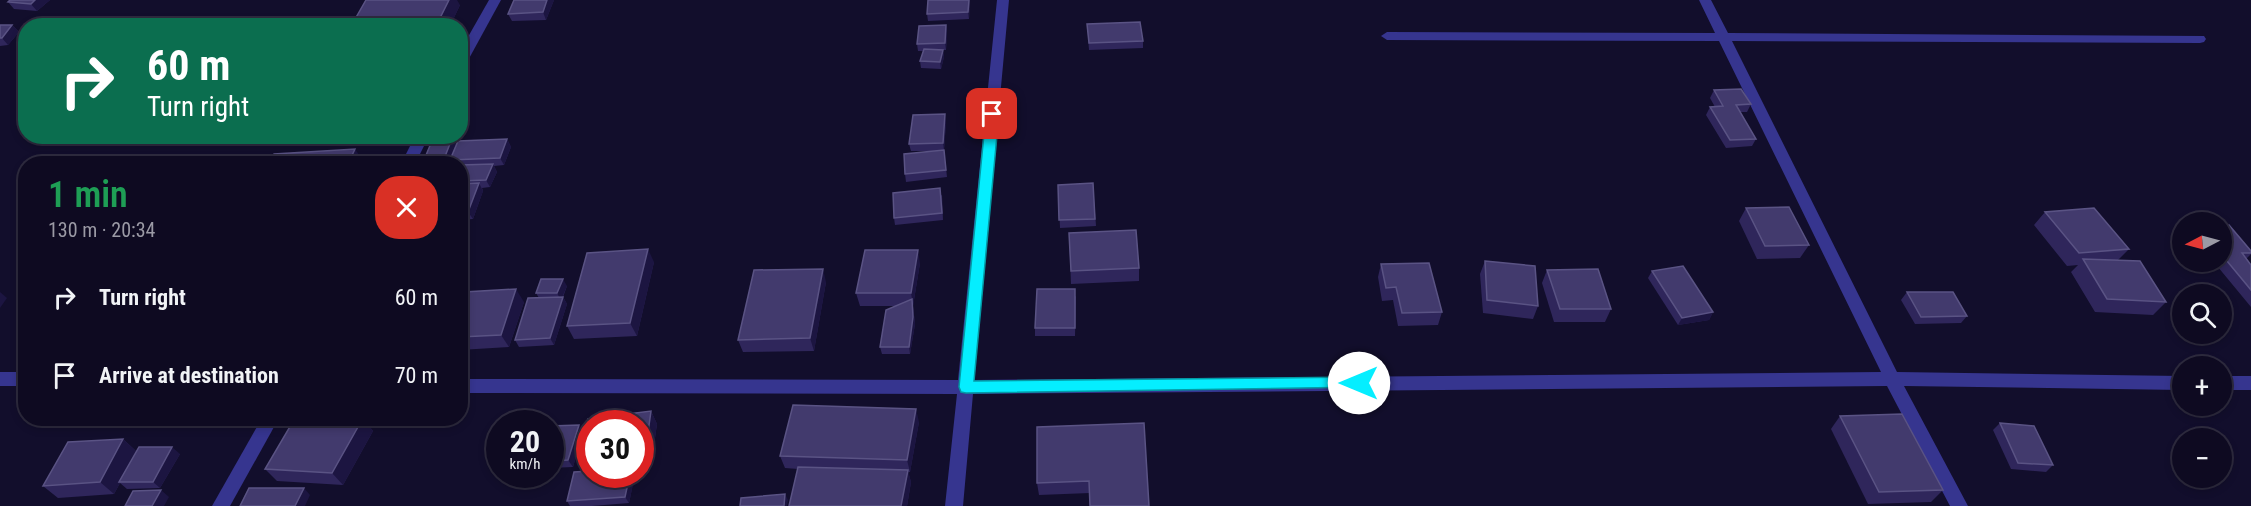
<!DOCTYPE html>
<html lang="en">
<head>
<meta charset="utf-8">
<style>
  body { margin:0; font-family:"Roboto Condensed",sans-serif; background:#17132a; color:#f1f3f6; height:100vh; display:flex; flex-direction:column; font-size:22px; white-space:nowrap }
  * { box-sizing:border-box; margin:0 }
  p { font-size:20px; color:#9b9aa5 }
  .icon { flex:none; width:33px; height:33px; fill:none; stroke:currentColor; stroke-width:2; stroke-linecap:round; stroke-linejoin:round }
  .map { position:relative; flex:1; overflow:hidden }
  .panel { position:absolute; left:18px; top:156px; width:450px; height:270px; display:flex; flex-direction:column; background:#0e0a21; border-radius:24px; box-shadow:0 3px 9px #0003,0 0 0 2px #2e2b3f }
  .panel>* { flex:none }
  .hud { position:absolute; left:18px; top:18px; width:450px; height:126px; border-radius:24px; box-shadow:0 3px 9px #0003,0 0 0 2px #2e2b3f; background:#0b6e4f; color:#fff; overflow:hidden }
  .needle { width:39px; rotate:264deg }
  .tools { position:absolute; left:2172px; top:212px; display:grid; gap:12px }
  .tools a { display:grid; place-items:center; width:60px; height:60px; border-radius:50%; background:#0e0a21; box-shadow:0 3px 9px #0003,0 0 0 2px #2e2b3f; font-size:30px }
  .speed { position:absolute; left:486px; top:410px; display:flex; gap:12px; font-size:30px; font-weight:700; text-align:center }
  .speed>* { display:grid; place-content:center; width:78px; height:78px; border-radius:50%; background:#0e0a21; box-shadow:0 3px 9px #0003,0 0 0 2px #2e2b3f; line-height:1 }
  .speed small { font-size:15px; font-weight:400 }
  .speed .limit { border:9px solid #d22; background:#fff; color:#111 }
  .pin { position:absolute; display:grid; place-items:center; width:51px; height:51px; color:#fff; margin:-26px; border-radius:12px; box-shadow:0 3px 9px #0006 }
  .me { position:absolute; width:66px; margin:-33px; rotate:270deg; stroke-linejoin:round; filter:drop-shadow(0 0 4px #0008) }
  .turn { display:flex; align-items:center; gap:21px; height:126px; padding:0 30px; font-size:27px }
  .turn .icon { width:78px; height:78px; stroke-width:2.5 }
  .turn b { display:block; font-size:42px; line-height:51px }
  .round { display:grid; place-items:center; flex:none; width:63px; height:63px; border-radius:24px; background:#17132a }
  .head { display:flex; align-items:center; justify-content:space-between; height:102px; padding:0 30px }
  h1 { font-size:36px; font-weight:600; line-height:45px; color:#1e9e55 }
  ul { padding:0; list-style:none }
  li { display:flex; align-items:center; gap:18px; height:78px; padding:0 30px }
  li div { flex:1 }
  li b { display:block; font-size:22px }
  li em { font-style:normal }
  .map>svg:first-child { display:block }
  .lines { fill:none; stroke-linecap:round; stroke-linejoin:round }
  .minor { fill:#36358f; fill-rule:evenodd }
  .wall { fill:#2f265b }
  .shaded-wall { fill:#1c1541 }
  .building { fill:#423a6d; stroke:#5a5384; stroke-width:1.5 }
  .route { fill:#05eeff; stroke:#039ba6; stroke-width:1.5 }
</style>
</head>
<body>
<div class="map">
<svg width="2251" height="506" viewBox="0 0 2251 506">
  <rect width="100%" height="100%" fill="#120e2c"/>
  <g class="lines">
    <g class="minor">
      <path d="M489,0H501L466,64L460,68V51Z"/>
      <path d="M997,0H1009L974,380L1881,372L1719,41L1387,40L1381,36L1387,32L1715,33L1699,0H1711L1728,33L2204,36L2206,39L2204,42L2200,43L1732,41L1897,372L2182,376V390L1904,386L1968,506H1950L1887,386L973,394L963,506H945L957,394L460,393V379L958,380Z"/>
      <path d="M415,136H429L415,164H401Z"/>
      <rect x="0" y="372" width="26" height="14"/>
      <rect x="2222" y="376" width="29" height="14"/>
      <path d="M262,418H279L230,506H212Z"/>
    </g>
  </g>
  <g class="wall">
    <path d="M10,0H50L37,11L14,9L8,2Z"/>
    <path d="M554,0L546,20L512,21L508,14Z"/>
    <path d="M928,0H970L969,19L928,21L927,14Z"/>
    <path d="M460,5L450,26H356L354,21Z"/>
    <path d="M1087,24L1143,41V48L1089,50Z"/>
    <path d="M0,25H12L19,32L8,45L0,46Z"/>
    <path d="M946,25L947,33L946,50H943L944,57L941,69L921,68L920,61L923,51H918L917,44Z"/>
    <path d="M1714,90L1751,104L1747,112H1740L1756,139L1752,146L1726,148L1706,115L1710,107H1715L1710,98Z"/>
    <path d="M946,122L944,150L947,177L906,182L905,174L935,151H911L909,144Z"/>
    <path d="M455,136L458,141L507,139L511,147L504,165L494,166L497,172L490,187L482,188L483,191L473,219L460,220V164H452L451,161L450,164H426L424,160Z"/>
    <path d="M1093,183L1096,226L1060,228L1058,185Z"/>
    <path d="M942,195L943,220L895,225L894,218Z"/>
    <path d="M1746,208L1809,245L1800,258L1757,259L1739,221Z"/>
    <path d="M2045,212L2129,249L2118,260L2166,302L2153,315L2095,312L2071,272L2078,265L2067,266L2034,225Z"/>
    <path d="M2222,225L2251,251V254L2246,259L2251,265V307L2213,261H2222Z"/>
    <path d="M1069,233L1139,268V281L1071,284Z"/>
    <path d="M1485,261L1538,306L1533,319L1483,313L1480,274Z"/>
    <path d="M654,262L637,336L574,339L567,326Z"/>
    <path d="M920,263L913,306L915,324L910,354H882L880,347L896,306H860L856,293Z"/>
    <path d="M1381,264L1442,312L1438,325L1398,326L1393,300L1382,301L1378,277Z"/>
    <path d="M1547,270L1611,309L1605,322H1554L1542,283Z"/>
    <path d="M1652,271L1713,312L1709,320L1678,325L1648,278Z"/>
    <path d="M826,282L814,351L743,352L738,340Z"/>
    <path d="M567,286L563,297L567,304L554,345L519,347L515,340L539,298L536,293Z"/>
    <path d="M1907,292L1967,316L1961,323L1915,324L1901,300Z"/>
    <path d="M1076,296L1075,336H1035V328Z"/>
    <path d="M460,302H524L509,347L460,350Z"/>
    <path d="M651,411L657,424L652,459L640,461V423H590V467L582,455L588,419Z"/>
    <path d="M1840,416L1943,490L1931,502L1868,504L1831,429Z"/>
    <path d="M363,418L373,431L343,485L277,481L265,469Z"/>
    <path d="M919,422L910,472H908L911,482L907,506H789L798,469L785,468L780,456Z"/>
    <path d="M2000,423L2053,465L2046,472L2011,469L1993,430Z"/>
    <path d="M550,426L583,432L573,467L550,468Z"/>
    <path d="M1037,427L1149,506L1090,493L1039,495L1037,483Z"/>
    <path d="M123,439L137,452L180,454L160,488L127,489L120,483L114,494L58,498L43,486Z"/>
    <path d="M590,474H635L629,503L592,506H570L567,501Z"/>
  </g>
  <g class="shaded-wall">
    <path d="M35,0H50L37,11L31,4Z"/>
    <path d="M449,0H457L460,5L450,26H444L440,18Z"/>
    <path d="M547,0H554L546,20L543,12Z"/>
    <path d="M969,0H970L969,19L968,12Z"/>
    <path d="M12,25L19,32L8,45L2,38Z"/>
    <path d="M946,25L947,33L946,50L945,43Z"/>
    <path d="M943,50L944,57L941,69L940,62Z"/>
    <path d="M945,114L946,122L944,150L943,143Z"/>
    <path d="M453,136H455L458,142L450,160L451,161L450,164H447L444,159Z"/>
    <path d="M507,139L511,147L504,165L500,158Z"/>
    <path d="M355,149L364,162L363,164H348Z"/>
    <path d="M493,164L497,172L490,187L486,180Z"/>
    <path d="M479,183L483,191L473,219L468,212Z"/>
    <path d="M648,249L654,262L637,336L630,323Z"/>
    <path d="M918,250L920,263L913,306L915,324L910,354L909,347L912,299L911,293Z"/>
    <path d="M823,269L826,282L814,351L810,338Z"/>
    <path d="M563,279L567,286L561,300L557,293Z"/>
    <path d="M516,289L524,302L509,347L501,335Z"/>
    <path d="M0,292L7,298L0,308Z"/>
    <path d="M563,297L567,304L554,345L550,338Z"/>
    <path d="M1713,312L1709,320L1678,325L1682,318Z"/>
    <path d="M916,409L919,422L910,472L907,460Z"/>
    <path d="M651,411L657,424L652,459L646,447Z"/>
    <path d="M363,418L373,431L343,485L332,473Z"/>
    <path d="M579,425L583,432L573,467L568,460Z"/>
    <path d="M123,439L137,452L119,482L120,483L114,494L100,482Z"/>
    <path d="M172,447L180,454L160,488L153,482Z"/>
    <path d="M908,470L911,482L907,506H901Z"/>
    <path d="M630,474H635V475L629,503L625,497Z"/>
    <path d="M304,488L310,495L305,506H295Z"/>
    <path d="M161,490L169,497L164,506H152Z"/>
    <path d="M785,494L788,500L787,506H784Z"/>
  </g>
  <g class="building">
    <path d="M10,0H35L31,4L8,2Z"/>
    <path d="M366,0H449L440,18L354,21Z"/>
    <path d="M514,0H547L543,12L508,14Z"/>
    <path d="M928,0H969L968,12L927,14Z"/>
    <path d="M1140,22L1143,41L1089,43L1087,24Z"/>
    <path d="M0,25H12L2,38H0Z"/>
    <path d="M946,25L945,43L917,44L919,26Z"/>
    <path d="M924,49L943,50L940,62L920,61Z"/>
    <path d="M1741,89L1751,104L1736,105L1756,139L1730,140L1710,107L1723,106L1714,90Z"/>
    <path d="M945,114L943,143L909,144L913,115Z"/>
    <path d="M434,136H453L444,159L424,160Z"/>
    <path d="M507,139L500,158L450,160L458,141Z"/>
    <path d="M355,149L348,164H270L274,154Z"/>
    <path d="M944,150L946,170L905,174L904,154Z"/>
    <path d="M493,164L486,180L460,181V165Z"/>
    <path d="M479,183L468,212H460V184Z"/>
    <path d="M1093,183L1095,219L1059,220L1058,185Z"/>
    <path d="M940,188L942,213L894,218L893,193Z"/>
    <path d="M1789,207L1809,245L1765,246L1746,208Z"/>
    <path d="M2094,208L2129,249L2079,253L2045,212Z"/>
    <path d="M2222,225H2229L2251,251V253H2242L2251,265V290L2222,255Z"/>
    <path d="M1136,230L1139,268L1071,271L1069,233Z"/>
    <path d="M648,249L630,323L567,326L587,253Z"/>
    <path d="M865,250H918L911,293H856Z"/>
    <path d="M2083,259L2140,261L2166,302L2107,299Z"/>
    <path d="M1485,261L1535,266L1538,306L1487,300Z"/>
    <path d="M1429,263L1442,312L1402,313L1396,287L1386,288L1381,264Z"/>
    <path d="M1683,266L1713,312L1682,318L1652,271Z"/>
    <path d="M823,269L810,338L738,340L754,270Z"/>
    <path d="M1598,269L1611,309H1560L1547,270Z"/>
    <path d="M541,279H563L557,293H536Z"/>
    <path d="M516,289L501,335L460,337V302L464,292Z"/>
    <path d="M1037,289H1075V328H1035Z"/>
    <path d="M1907,292H1953L1967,316L1921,317Z"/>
    <path d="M563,297L550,338L515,340L528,298Z"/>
    <path d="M912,299L913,317L909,347H880L886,310Z"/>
    <path d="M793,405L916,409L907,460L780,456Z"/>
    <path d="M651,411L646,447L640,448V423H590V454L582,455L588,419Z"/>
    <path d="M1902,414L1943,490L1879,492L1840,416Z"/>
    <path d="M295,418H363L332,473L265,469Z"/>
    <path d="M1144,423L1149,506H1090L1089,481L1037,483V427Z"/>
    <path d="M2000,423L2034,426L2053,465L2018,463Z"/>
    <path d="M579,425L568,460L550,461V426Z"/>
    <path d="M123,439L100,482L43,486L68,442Z"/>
    <path d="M139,447H172L153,482H119Z"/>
    <path d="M798,467L908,470L901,506H789Z"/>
    <path d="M590,471V474H630L625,497L567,501L574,472Z"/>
    <path d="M249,488H304L295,506H240Z"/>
    <path d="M161,490L152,506H125L133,491Z"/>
    <path d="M785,494L784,506H740L741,498Z"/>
  </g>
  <path class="route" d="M992,110L999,114L974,381L1359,377L1364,379L1366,383L1364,387L966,393L961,392L959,387L986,114Z"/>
</svg>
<div class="tools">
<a><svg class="needle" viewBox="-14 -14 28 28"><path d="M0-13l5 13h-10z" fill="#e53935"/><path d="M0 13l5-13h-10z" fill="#9b9aa5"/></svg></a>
<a><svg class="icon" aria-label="search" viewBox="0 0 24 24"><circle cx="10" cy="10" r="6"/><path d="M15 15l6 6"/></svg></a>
<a>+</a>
<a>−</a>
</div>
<div class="speed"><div>20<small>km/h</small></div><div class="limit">30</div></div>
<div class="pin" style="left:992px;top:114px;background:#d93025"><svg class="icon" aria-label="arrive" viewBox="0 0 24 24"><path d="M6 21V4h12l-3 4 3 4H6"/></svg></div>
<svg class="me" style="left:1359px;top:383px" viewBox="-20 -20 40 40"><circle r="19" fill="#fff"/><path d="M0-13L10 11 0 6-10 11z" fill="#05eeff"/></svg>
<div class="hud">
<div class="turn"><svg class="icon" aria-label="right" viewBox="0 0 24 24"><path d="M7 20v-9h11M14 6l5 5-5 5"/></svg><div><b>60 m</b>Turn right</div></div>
</div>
<section class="panel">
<div class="head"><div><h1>1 min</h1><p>130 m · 20:34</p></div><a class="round" style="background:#d93025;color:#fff"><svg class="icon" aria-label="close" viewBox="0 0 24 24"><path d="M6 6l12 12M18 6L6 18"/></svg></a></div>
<ul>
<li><svg class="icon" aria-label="right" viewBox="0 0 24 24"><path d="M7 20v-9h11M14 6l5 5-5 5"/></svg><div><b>Turn right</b></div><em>60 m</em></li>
<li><svg class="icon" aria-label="arrive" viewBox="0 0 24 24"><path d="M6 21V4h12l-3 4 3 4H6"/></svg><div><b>Arrive at destination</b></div><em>70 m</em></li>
</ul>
</section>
</div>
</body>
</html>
